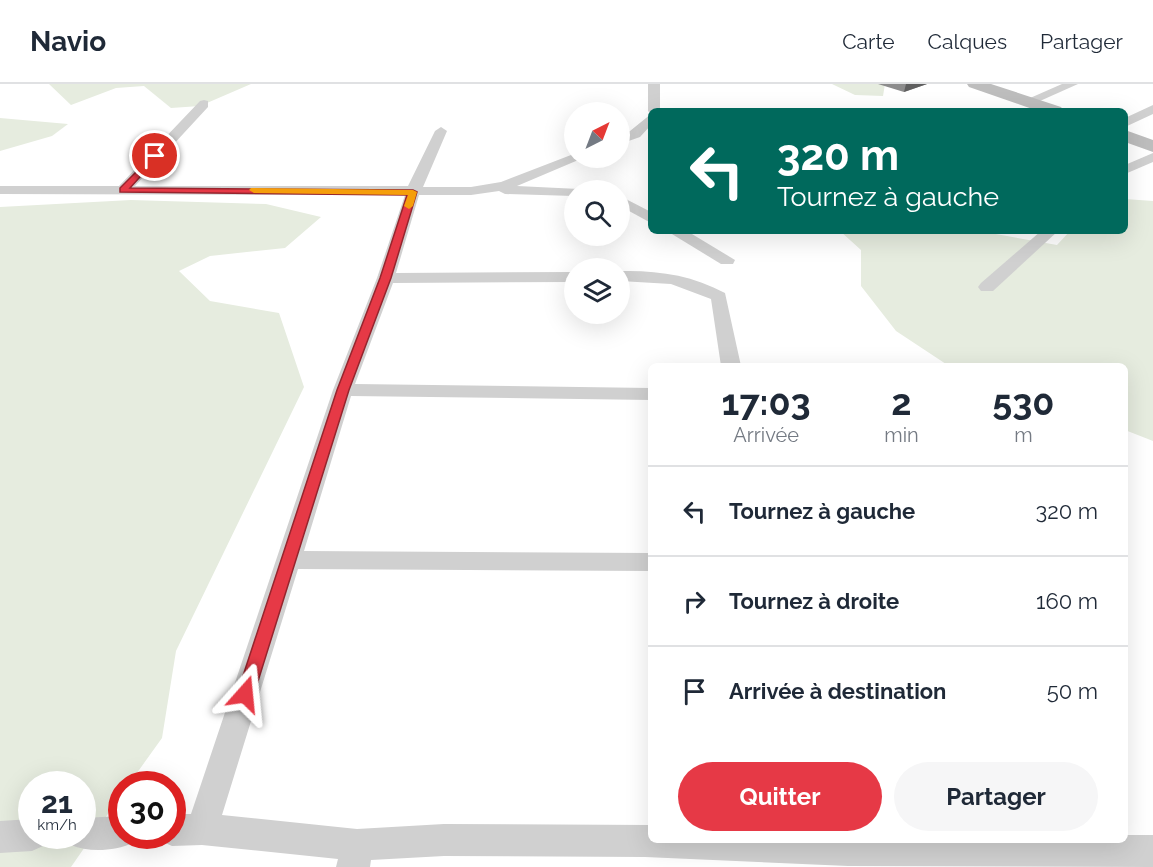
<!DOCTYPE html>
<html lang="fr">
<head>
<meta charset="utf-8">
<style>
  body { margin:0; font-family:Raleway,sans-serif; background:#f6f6f7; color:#1f2937; height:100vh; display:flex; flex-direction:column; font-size:22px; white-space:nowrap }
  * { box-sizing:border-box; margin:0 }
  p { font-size:20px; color:#747a83 }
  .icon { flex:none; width:33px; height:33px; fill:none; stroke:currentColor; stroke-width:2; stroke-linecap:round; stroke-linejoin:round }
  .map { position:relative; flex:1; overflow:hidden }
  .side { position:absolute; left:648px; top:279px; width:480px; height:480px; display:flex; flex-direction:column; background:#fff; border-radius:9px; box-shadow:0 6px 24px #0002 }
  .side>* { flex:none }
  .top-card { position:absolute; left:648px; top:24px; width:480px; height:126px; border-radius:9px; box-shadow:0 6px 24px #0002; background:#00695c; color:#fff; overflow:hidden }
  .needle { width:39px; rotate:42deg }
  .buttons { position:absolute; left:564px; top:18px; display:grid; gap:12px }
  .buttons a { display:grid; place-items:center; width:66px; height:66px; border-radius:50%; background:#fff; box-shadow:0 6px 24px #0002; font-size:30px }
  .speed { position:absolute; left:18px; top:687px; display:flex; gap:12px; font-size:30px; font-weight:700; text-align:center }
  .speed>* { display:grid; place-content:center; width:78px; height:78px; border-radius:50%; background:#fff; box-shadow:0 6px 24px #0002; line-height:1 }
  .speed small { font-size:15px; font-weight:400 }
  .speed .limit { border:9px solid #d22; background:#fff; color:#111 }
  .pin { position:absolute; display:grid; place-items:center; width:51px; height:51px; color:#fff; margin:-26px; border:3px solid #fff; border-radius:50%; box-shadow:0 2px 6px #0007 }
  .me { position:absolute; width:66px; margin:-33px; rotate:18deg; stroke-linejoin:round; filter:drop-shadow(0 0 4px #0008) }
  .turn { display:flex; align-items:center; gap:21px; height:126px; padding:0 30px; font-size:27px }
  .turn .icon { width:78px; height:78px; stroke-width:2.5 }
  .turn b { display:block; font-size:42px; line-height:51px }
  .eta { display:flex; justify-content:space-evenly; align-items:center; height:102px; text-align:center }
  .eta b { font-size:36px; font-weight:700; line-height:42px }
  .cta { display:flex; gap:12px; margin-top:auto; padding:12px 30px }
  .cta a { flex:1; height:69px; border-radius:36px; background:#e63946; color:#fff; font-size:24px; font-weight:700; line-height:69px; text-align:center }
  .cta a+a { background:#f6f6f7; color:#1f2937 }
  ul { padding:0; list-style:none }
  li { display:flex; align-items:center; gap:18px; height:90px; padding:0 30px; border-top:2px solid #e0e1e3 }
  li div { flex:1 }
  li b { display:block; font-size:22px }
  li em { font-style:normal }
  header { display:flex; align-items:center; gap:36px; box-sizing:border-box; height:84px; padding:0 30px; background:#fff; border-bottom:2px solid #e0e1e3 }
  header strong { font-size:28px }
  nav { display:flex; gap:33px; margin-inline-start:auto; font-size:21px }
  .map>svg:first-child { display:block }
  .green { fill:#e6ecdf; fill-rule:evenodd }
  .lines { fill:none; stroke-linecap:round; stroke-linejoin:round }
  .street { fill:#d0d0d0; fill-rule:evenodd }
  .secondary { fill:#bdbdbd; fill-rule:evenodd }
  .wall { fill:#8c8c8c }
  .shaded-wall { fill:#5f5f5f }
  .route { fill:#e63946; stroke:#96252e; stroke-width:1.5 }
  .slow { fill:#f59e0b }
</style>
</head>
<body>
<header>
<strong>Navio</strong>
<nav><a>Carte</a><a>Calques</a><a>Partager</a></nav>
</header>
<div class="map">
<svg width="1153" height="783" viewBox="0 0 1153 783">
  <rect width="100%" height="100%" fill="#fff"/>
  <g class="green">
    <path d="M49,0H251L200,22L171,24L144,2L116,4L71,21Z"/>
    <path d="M832,0H885L883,12L855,11Z"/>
    <path d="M0,34L68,40L52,52L0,67Z"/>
    <path d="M1125,115L1153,117V357L1125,346V282H949L896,247L861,202V166L840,147H979L1057,161L1070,147H1125Z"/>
    <path d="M131,116L266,120L321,133L285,164L210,172L179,187L210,217L279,229L304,303L176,567L162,654L129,700H122L121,711L71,783H0V123ZM32,700H82V752H32Z"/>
  </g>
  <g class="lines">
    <g class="street">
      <path d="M648,0H660V27H651V30L648,27Z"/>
      <path d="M1062,0H1078L1031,21L1021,18Z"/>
      <path d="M204,16L208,17V23L135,102H408L435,47L441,43L447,47L423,103H471L501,98L571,71L583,74L517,102L579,105L574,106V112L505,110L499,107L471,111H419L396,189L574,188V198L393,199L355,300L651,304V316L351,312L304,467L651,469V487L298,485L222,731L357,745L444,740L651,741V756H1125V751H1153V783L848,782L645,773L444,772L371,776L370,783H336L338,775L202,761L172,762L161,757L158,752H172V730H191L333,306L377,194L405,111L0,110V102H119L200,17Z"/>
      <path d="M1153,21V30L1125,43V34Z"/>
      <path d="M651,30V41L640,53L620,60V52L630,47Z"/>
      <path d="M1153,69V78L1125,90V81Z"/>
      <path d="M620,112L651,128V139L620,122Z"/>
      <path d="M667,147H687L735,176L733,180H721Z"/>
      <path d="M1041,147H1058L993,207H981L978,203L981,199Z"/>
      <path d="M620,187C657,186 692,191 725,209L741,282H721L711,215L671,200L620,197Z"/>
      <path d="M122,732V752H137L133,759C115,767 89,769 71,761L66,752H82V734Z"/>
      <path d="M32,735V752H48L43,762L32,767L0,769V737Z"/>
    </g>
    <g class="secondary">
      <path d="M967,0H991L1061,23L1064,27H1038L969,3Z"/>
      <path d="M1125,46L1153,56V68L1125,58Z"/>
    </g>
  </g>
  <path class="wall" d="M878,0H927L904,8Z"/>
  <path class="shaded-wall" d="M906,0H927L904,8Z"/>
  <path class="route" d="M155,69L158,73L130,104L413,106L417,108L391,194L349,306L254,610L251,616L245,618L239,616L237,610L337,306L380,194L407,111L120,108V104Z"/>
  <path class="slow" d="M251,104L413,106L417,108L413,122L409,125L404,122L408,111L254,109L249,106Z"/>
</svg>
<div class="buttons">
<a><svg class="needle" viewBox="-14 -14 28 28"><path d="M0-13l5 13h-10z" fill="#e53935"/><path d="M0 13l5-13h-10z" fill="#747a83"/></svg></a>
<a><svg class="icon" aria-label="search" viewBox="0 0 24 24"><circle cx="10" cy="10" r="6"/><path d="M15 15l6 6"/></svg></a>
<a><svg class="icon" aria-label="layers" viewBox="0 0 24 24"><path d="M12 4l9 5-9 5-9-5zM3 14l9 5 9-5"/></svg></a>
</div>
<div class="speed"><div>21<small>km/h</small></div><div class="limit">30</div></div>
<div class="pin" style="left:155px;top:72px;background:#d93025"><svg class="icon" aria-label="arrive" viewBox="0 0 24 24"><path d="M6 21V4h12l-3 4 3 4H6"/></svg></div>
<svg class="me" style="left:245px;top:610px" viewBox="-20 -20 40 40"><path d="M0-17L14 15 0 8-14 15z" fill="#e63946" stroke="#fff" stroke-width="4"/></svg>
<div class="top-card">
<div class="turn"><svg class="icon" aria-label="left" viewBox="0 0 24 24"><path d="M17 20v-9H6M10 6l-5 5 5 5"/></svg><div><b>320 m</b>Tournez à gauche</div></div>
</div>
<section class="side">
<div class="eta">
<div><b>17:03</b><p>Arrivée</p></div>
<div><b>2</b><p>min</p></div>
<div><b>530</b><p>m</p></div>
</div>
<ul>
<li><svg class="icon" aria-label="left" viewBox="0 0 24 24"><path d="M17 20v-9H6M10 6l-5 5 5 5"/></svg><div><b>Tournez à gauche</b></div><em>320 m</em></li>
<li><svg class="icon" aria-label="right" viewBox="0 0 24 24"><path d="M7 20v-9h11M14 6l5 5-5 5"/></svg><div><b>Tournez à droite</b></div><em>160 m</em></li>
<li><svg class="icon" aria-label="arrive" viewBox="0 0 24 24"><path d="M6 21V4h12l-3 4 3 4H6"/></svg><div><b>Arrivée à destination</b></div><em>50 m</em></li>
</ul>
<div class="cta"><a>Quitter</a><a>Partager</a></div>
</section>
</div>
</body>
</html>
